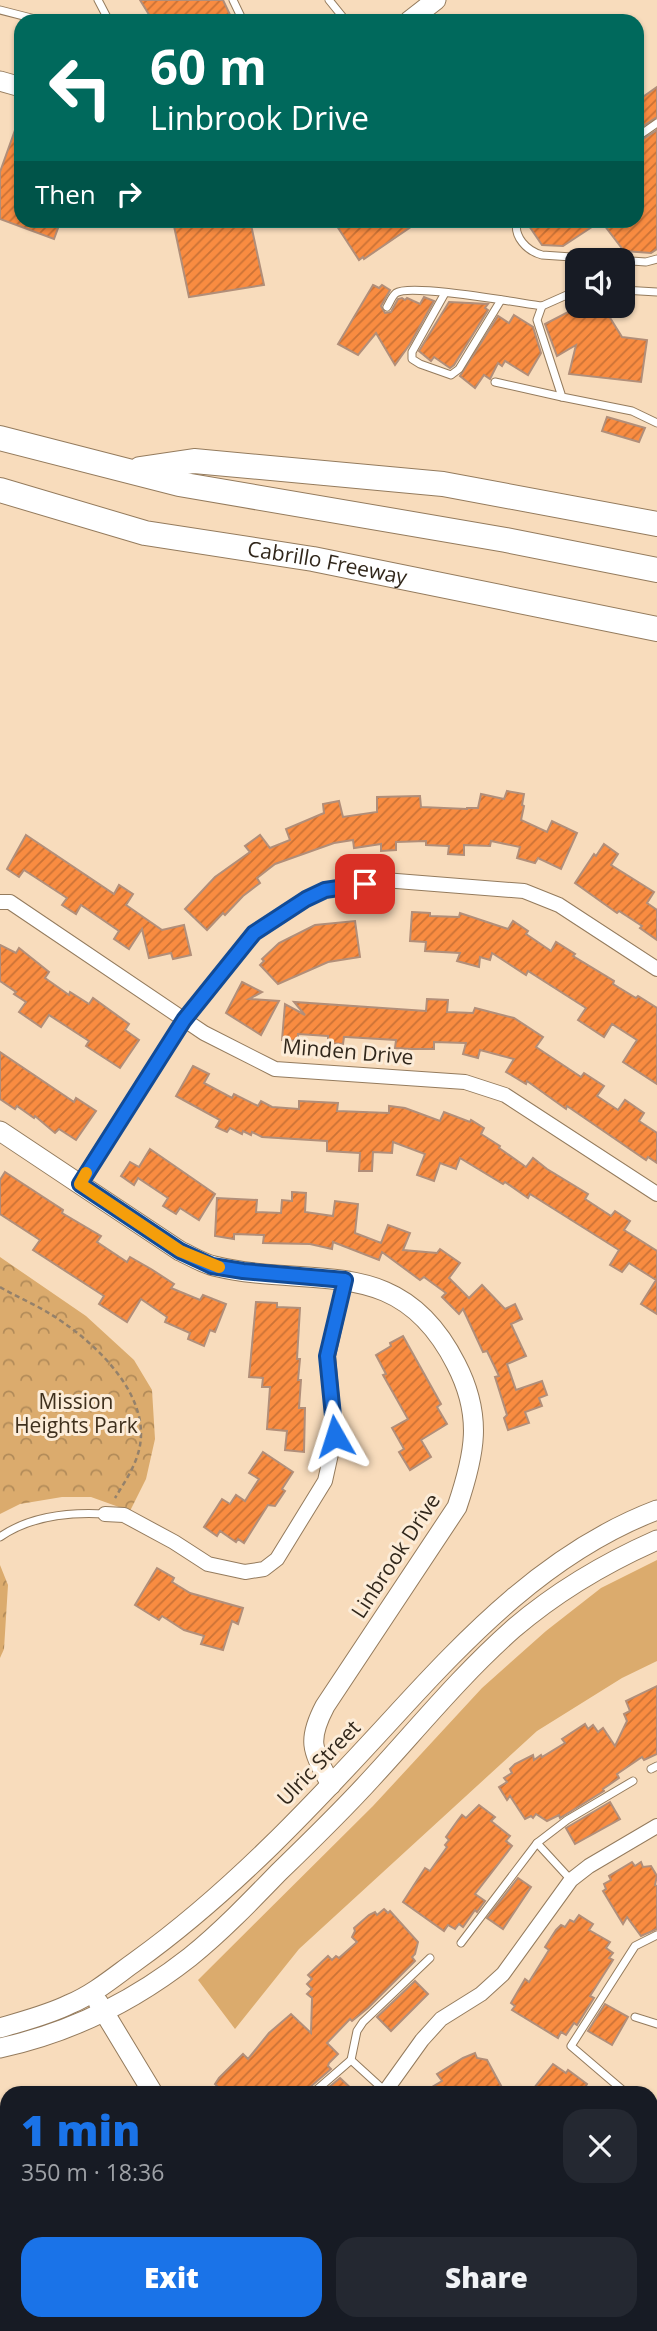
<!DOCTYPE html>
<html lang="en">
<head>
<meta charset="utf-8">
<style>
  body { margin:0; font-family:"Open Sans",sans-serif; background:#242831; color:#f1f3f6; height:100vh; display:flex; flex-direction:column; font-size:26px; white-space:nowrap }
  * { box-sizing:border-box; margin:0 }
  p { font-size:23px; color:#9ea1a6 }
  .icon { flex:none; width:38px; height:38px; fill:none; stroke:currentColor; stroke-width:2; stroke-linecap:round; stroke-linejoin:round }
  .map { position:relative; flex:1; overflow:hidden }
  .side { position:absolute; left:0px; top:2086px; width:658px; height:245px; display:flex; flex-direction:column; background:#171b24; border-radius:21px 21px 0 0; box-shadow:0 2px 5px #0004 }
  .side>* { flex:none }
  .hud { position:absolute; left:14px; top:14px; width:630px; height:214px; border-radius:21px; box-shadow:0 2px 5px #0004; background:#00695c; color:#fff; overflow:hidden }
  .tools { position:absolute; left:565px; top:248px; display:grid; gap:14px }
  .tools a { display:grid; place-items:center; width:70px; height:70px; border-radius:14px; background:#171b24; box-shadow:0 2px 5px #0004; font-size:35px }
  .pin { position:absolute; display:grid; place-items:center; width:60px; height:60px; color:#fff; margin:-30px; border-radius:14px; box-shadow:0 4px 10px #0006 }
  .me { position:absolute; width:77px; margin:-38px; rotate:354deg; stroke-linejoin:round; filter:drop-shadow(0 0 5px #0008) }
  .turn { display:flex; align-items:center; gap:24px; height:147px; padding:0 21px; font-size:32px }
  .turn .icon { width:91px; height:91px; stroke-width:2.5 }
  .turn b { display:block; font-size:49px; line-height:60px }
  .then { display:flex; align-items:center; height:66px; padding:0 21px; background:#0003; gap:14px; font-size:26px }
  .round { display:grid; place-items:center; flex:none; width:74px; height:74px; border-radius:21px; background:#242831 }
  .headline { display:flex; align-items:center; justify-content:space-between; height:119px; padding:0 21px }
  h1 { font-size:42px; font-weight:800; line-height:52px; color:#1a73e8 }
  .action { display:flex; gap:14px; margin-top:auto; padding:14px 21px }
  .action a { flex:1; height:80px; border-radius:21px; background:#1a73e8; color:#fff; font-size:28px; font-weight:800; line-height:80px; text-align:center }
  .action a+a { background:#242831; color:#f1f3f6 }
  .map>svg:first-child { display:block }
  .grass { fill:#dbab6d }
  .park { fill:url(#park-crowns) }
  .building { fill:url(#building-hatch); stroke:#b18e79; stroke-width:2 }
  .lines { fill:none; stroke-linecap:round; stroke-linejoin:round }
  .lane-casing { stroke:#947b5d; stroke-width:9 }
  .street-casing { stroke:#947b5d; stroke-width:16 }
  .secondary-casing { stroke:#947b5d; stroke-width:21 }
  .highway-casing { stroke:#947b5d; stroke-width:26 }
  .path { stroke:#94816b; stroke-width:2.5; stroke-dasharray:5 3.5; stroke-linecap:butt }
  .lane { stroke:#fff; stroke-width:7 }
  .street { stroke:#fff; stroke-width:14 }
  .secondary { stroke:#fff; stroke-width:19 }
  .highway { stroke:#fff; stroke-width:24 }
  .route-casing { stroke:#114b97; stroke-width:18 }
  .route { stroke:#1a73e8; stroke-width:12 }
  .slow { stroke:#f59e0b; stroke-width:12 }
  .labels { text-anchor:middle; stroke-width:6; stroke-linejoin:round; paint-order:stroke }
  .street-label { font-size:21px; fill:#31271b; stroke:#fcecd8 }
  .park-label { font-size:21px; fill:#3f301d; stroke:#fcecd8 }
</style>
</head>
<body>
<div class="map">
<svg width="657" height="2331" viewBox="0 0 657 2331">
  <defs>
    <pattern id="park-crowns" width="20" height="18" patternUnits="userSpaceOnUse" patternTransform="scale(1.75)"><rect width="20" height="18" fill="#dbab6d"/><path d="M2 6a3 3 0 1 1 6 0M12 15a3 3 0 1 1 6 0" fill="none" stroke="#b28b59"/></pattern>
    <pattern id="building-hatch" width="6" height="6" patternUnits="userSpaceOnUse" patternTransform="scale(1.75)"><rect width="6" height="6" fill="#f98c41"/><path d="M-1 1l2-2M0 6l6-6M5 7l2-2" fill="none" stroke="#ca7236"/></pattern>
  </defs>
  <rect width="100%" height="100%" fill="#f8dcbc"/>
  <path class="grass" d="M657,1560V1661L622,1678L537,1731L299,1949L235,2029L198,1980L373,1806L482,1688L546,1631L601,1588Z"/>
  <g class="park">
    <path d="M0,1257L86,1316L134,1360L152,1390L155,1439L146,1479L130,1511L91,1497H62L20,1504L0,1514Z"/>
    <path d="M0,1565L8,1585L4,1649L0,1658Z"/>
  </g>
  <g class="building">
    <path d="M140,0H223L233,21H153Z"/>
    <path d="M657,87V117L637,130V101Z"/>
    <path d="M19,119H21V220H61L54,239L0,219V172Z"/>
    <path d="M657,130V249L651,253L624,251L601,221L563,246L542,245L525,220H637V143Z"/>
    <path d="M186,220H250L264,285L189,297L174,226L185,224Z"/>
    <path d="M333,220H421L364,259L363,257L359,260Z"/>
    <path d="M373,285L379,288L382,285L390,290L381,306L385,313L391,312L398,299L402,298L405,300L407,298L420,304L424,297L434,301L410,344L395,365L376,333L358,355L338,344Z"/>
    <path d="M449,302L488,304L485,308L488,310L454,365L450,368L434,357L431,361L419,351Z"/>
    <path d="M576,308L579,315L591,308L594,314L604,308L622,337L647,340L641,382L569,374L576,345L557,356L545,324Z"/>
    <path d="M514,315L533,327L541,353L528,375L505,361L502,366L498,363L490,379L484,375L475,388L460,376L498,316L509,323Z"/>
    <path d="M607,417L645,428L639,442L602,431Z"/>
    <path d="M507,791L524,794L522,805L524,806L521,820L547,832L552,821L577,833L561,869L538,858L535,863L517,858L520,847L491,841L490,846L464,845V855L448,854L449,846L426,845V841L396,842V850L381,851V844L354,848L353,840L334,843L275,864L257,878L260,883L243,896L225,915L223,913L207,930L185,909L215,877L250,852L245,846L260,835L270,848L290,840L286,829L324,813L323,804L339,801L343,817L377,812V797L420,796L421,807L467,809V808H478L481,794L504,799Z"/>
    <path d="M26,835L114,894L119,885L133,894L126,905L162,930L184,925L191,955L173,959L171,953L149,958L142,929L129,949L114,939L119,931L81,905L76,914L62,905L67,898L24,870L19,877L7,869Z"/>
    <path d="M604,844L618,854L611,865L654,892L647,903L657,910V940L640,928L642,926L619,911L617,913L575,883L594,854L596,856Z"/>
    <path d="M412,912L430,913V916L459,917L460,913L508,929L513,921L528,931L526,934L551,951L556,942L575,954L573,956L614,981L613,984L636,998L638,996L657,1008V1084L623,1062L637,1040L612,1024L604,1037L578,1020L586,1008L528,971L526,975L492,953L490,960L480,957L479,967L457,961L460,953L425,951L426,942L410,941Z"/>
    <path d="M355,921L360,957L328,962L278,984L260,965L264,961L262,959L279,943L315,925Z"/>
    <path d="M0,945L16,953L19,948L49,972L45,978L69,995L70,992L89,1004L93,998L129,1024L125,1030L139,1040L120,1068L86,1046L89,1041L49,1015L41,1027L19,1012L26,1002L14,994L16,992L0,981Z"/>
    <path d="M242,982L262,992L249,999L279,1001L261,1035L226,1013Z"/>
    <path d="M427,999L448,1000L447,1012L473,1013L475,1008L514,1018L543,1037L536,1047L581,1077L584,1073L604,1086L597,1096L618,1110L625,1100L644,1113L639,1121L657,1133V1163L648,1157L646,1160L567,1106L566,1109L527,1081L526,1084L506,1072L514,1059L480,1050L478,1058L463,1054L466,1043L434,1042V1049H411L395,1048L396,1040L346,1037H344L343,1044L328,1043V1036L298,1034V1041L282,1040L285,1004L305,1015L294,1002L426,1011Z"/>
    <path d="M0,1052L74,1102L76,1098L96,1111L76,1140L59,1129L55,1133L35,1116L34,1118L17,1106L15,1109L0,1099Z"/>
    <path d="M193,1066L209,1074L204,1083L232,1098L234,1094L258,1106L261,1101L272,1107L299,1109V1101L338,1103L337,1111L389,1113V1106L405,1108L440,1121L444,1112L470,1122L471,1120L484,1128L481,1134L500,1146L499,1148L526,1167L533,1158L547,1169L588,1194L585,1199L611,1216L615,1211L630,1221L624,1230L657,1251V1314L641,1304L656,1280L629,1263L622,1272L610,1265L619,1250L530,1194L528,1198L505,1182L503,1184L460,1158L456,1169L440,1163L434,1181L417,1175L425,1154L393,1142L392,1153L373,1152L372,1171H359L360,1153L327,1151V1141L262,1137L252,1132L251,1135L243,1131L242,1134L230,1128L227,1132L216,1127L220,1120L176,1096Z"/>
    <path d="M150,1149L215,1194L199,1220L180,1208L176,1214L163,1206L168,1198L138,1178L134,1185L121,1176L130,1162L139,1167Z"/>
    <path d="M5,1172L63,1210L62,1213L101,1236L97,1242L127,1262L130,1257L151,1269L174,1284L171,1288L200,1300L203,1295L226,1304L215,1332L210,1330L204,1346L188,1339L190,1333L165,1322L167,1317L141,1299L127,1322L99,1304L104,1296L33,1250L40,1240L0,1214V1180Z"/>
    <path d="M292,1192L306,1193L305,1212L333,1216L335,1201L358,1204L355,1233L381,1243L388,1225L410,1233L403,1250L437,1253L440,1249L460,1263L449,1278L469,1298L482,1285L505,1309L515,1304L522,1319L511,1324L526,1356L507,1364L516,1390L542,1381L547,1395L539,1398L542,1406L525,1412L529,1423L508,1430L504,1418L507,1415L495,1377L499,1376L487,1351L483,1352L463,1309L459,1314L442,1297L446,1293L424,1277L420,1280L382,1252L379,1260L333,1242L332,1249L310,1244L263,1243L264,1235L234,1234V1239L215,1236L217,1198L257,1200L256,1212L281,1213L282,1200L292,1201Z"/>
    <path d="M256,1302L277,1303V1307L300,1308L297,1359H300L298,1380H301L299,1408H305L304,1452L285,1450L287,1431L267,1429L270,1387H262L263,1378L249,1377Z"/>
    <path d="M403,1336L441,1404L437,1407L447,1424L421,1440L431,1457L410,1470L399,1452L404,1449L392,1428L408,1419L383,1375L386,1374L376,1355L391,1346L390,1343Z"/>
    <path d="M263,1452L293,1472L282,1489L285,1491L275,1506L268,1505L244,1543L238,1539L236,1542L220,1531L217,1536L204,1527L222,1499L230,1504L236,1495L245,1501L259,1479L249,1473Z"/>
    <path d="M157,1568L174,1578L172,1582L190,1593L243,1608L238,1624L232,1621L223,1650L201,1644L204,1636L184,1630L162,1616L159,1620L135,1605Z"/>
    <path d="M657,1686V1754L644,1760L642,1757L617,1774L619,1778L603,1789L604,1791L560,1818L559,1815L547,1821L536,1814L533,1818L531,1816L525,1819L510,1796L507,1800L499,1787L507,1782L504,1778L512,1773L510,1769L515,1764L533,1755L534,1760L541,1755L542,1757L565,1743L562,1739L585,1724L588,1729L593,1725L598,1732L603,1728L615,1746L627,1721L624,1714L630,1711L626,1701Z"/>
    <path d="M610,1802L620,1819L575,1844L566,1828Z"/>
    <path d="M479,1805L495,1817L491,1821L510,1836L506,1841L512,1846L475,1894L485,1901L477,1912L475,1910L463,1927L459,1924L455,1929L448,1925L444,1931L403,1902L425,1868L430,1871L447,1847L445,1845L449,1840L446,1837L458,1820L462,1815L466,1818Z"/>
    <path d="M632,1862L635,1866L641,1862L643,1867L651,1866L657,1876L655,1885L657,1886V1929L641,1936L627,1917L623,1924L603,1891L606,1889L604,1884L611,1880L609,1876Z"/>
    <path d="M518,1878L531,1887L503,1929L487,1918Z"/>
    <path d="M384,1909L388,1913L390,1911L418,1942L415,1954L412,1957L415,1961L368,2008L352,2021L350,2019L327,2043L338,2054L329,2063L328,2066L331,2069L309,2088L307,2093H219V2088L215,2084L219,2078L243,2054L248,2059L269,2033L291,2014L311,2033L312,1998L307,1994L312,1989L307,1984L312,1979L308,1975L328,1956L332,1960L336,1956L339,1958L357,1942L352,1937L355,1931L354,1928L369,1915L375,1912L377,1915Z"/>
    <path d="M579,1915L593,1924L589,1930L610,1942L606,1948L613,1953L609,1958L613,1960L590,1996L594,1998L577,2025L574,2023L566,2035L561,2032L558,2038L512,2010L515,2006L511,2003L525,1979L529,1982L549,1950L545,1947L556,1930L561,1925L565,1927L570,1920L574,1922Z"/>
    <path d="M415,1981L428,1994L391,2031L377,2017Z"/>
    <path d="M605,2004L628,2017L612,2045L588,2031Z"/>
    <path d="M475,2053L477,2058L487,2060L505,2093H422L442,2081L437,2074L463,2058Z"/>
    <path d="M553,2064L566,2073L568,2070L587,2084L582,2093H530Z"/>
    <path d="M340,2078L356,2093H322Z"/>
  </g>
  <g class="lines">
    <g class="lane-casing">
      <g id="lane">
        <path d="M98,0L109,21"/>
        <path d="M233,0L243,21"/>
        <path d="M329,0L346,21"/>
        <path d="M0,10L43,21"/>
        <path d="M637,137L657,123"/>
        <path d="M517,220C513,237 527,251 542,255L646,262L657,259"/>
        <path d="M578,290L542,306L537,320L562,397L632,411L657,423"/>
        <path d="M623,290L657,292"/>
        <path d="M445,293L412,352V359L420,364L451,375L459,369L501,300"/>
        <path d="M387,307C390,302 392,296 396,293C410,283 519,303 542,306"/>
        <path d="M495,382L562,397"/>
        <path d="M0,1537C30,1516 70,1512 105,1514"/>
        <path d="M651,1769L657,1766"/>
        <path d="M571,1880L537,1843L567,1820L633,1781"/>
        <path d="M461,1943L537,1843"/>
        <path d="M635,2017L657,2024"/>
        <path d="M351,2060L357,2031L363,2022L430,1958"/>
        <path d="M313,2093L351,2060L385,2091"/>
        <path d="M626,2093L571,2046L635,1946L657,1935"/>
        <path d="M651,2114L657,2119"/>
        <path d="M651,2154L657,2139"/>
      </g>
    </g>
    <g class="street-casing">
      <g id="street">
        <path d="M0,902H10L204,1033L275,1069L465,1082L505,1095L657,1194"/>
        <path d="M80,1183L184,1020L254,933L306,899L325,890L384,880L524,891L559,905L657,969"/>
        <path d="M105,1514L124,1515L174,1542L208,1564L245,1572L264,1569L277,1559L325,1481L335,1436L328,1356L345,1280"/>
        <path d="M384,2093L422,2040L441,2019L481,1994L503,1974L571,1880L589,1866L657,1826"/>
        <path d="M0,2211L7,2216"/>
        <path d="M76,2324L78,2331"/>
        <path d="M361,2324V2331"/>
        <path d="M572,2331L575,2324"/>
      </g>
    </g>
    <g class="secondary-casing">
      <g id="secondary">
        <path d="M409,21L436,0"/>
        <path d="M0,81L21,87"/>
        <path d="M0,1131L180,1251C191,1256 202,1263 214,1266C313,1290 399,1251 456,1364C483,1416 475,1454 457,1507L325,1706C306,1742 313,1751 331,1785"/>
        <path d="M98,2002L153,2093"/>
        <path d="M0,2028C23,2021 48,2015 70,2004C94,1994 115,1976 136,1961C232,1892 314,1804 393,1718C469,1635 549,1551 657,1510"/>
        <path d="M0,2048C69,2033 134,2001 190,1957C221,1932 250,1902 278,1873C310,1842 341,1812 371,1779C418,1728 461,1675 513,1629C556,1592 605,1563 657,1540"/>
        <path d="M208,2331L209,2324"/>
      </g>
    </g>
    <g class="highway-casing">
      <g id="highway">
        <path d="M0,438L179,484L506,540L657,570"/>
        <path d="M140,469L194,461L443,484L657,524"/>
        <path id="s1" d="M0,490L145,533L313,559L657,629"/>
      </g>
    </g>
    <path class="path" d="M0,1287C15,1296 32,1303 47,1312C91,1338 153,1394 139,1450C135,1467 124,1483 115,1498"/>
    <use href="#lane" class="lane"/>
    <use href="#street" class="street"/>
    <use href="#secondary" class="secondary"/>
    <use href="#highway" class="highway"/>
  </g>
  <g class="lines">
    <g class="route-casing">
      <path id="route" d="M335,1436L327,1356L345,1280L243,1271L212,1266L180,1251L80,1184L184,1020L254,933L306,899L325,890L365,884"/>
    </g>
    <use href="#route" class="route"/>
    <path class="slow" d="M86,1173L80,1184L180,1251L219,1267"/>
  </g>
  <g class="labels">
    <g class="street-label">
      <text dy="7" stroke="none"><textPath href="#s1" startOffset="336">Cabrillo Freeway</textPath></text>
      <text transform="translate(348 1052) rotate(5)" y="7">Minden Drive</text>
      <text transform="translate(396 1556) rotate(-57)" y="7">Linbrook Drive</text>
      <text transform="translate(319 1763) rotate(-46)" y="7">Ulric Street</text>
    </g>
    <g class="park-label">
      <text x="76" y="1409">Mission<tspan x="76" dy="24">Heights Park</tspan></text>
    </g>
  </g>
</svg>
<div class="tools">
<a><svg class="icon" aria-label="sound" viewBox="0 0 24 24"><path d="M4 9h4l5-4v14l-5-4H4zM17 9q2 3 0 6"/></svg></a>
</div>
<div class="pin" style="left:365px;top:884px;background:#d93025"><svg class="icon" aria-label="arrive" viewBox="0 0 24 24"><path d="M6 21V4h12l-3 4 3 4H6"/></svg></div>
<svg class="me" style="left:335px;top:1436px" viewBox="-20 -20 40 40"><path d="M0-17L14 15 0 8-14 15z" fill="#1a73e8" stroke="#fff" stroke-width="4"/></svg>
<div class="hud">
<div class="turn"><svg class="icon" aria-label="left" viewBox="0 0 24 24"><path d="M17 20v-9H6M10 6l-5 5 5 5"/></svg><div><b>60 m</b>Linbrook Drive</div></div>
<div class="then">Then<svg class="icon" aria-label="right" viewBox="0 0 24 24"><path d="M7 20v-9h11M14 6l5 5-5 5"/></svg></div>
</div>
<section class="side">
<div class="headline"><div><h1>1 min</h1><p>350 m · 18:36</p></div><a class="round"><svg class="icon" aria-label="close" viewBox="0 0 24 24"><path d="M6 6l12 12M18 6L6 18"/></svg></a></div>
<div class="action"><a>Exit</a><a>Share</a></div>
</section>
</div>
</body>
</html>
